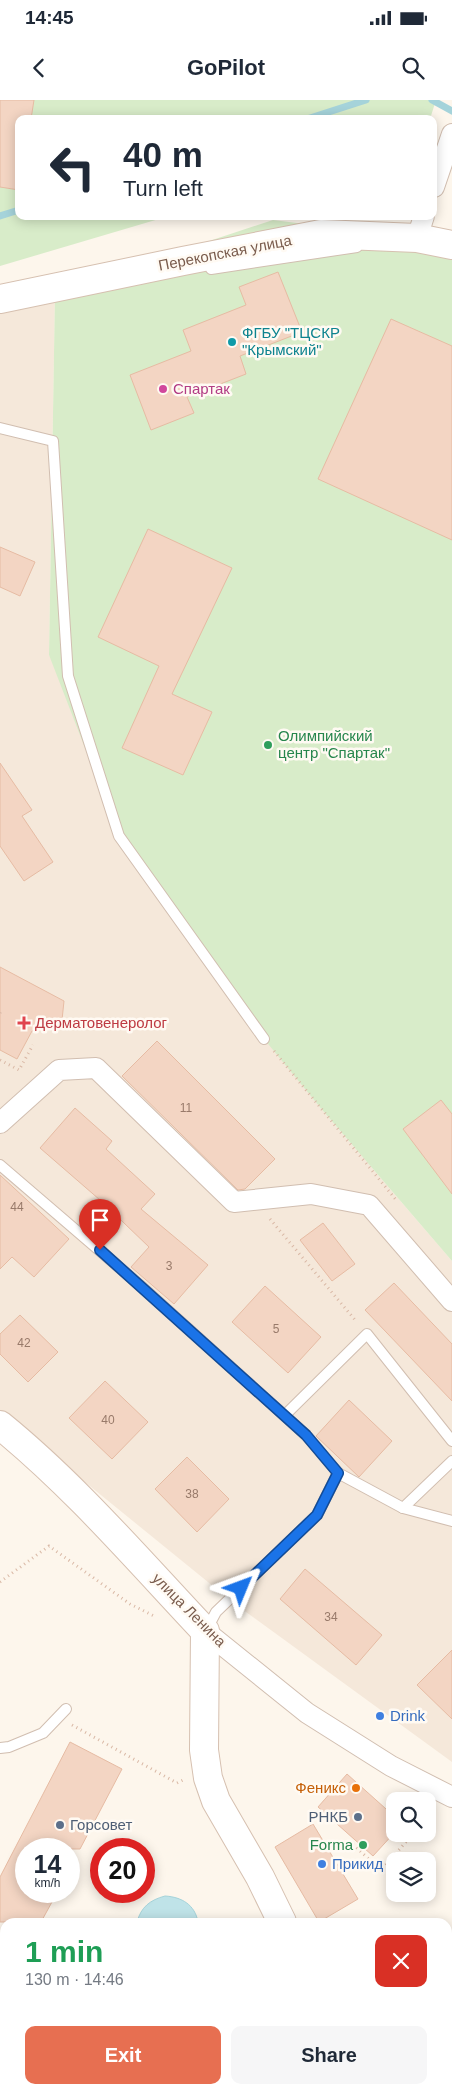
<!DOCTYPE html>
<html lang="en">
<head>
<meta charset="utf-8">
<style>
  body { margin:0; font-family:Arial,sans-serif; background:#f6f6f7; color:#1f2937; height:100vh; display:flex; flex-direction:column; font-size:19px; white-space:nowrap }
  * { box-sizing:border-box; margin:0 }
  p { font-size:16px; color:#747a83 }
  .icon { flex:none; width:28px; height:28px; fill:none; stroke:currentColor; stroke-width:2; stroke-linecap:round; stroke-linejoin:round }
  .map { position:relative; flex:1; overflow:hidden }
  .sheet { position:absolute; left:0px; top:1818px; width:452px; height:176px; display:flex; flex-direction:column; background:#fff; border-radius:15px 15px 0 0; box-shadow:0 2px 12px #0003 }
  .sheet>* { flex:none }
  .top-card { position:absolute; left:15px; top:15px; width:422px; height:105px; border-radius:10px; box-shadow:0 2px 12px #0003; background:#fff; color:#1f2937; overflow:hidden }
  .fabs { position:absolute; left:386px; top:1692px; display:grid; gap:10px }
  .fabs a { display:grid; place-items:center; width:50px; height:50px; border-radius:10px; background:#fff; box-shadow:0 2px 12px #0003; font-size:25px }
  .speed { position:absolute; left:15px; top:1738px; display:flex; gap:10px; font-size:25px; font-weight:700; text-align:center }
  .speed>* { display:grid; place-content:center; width:65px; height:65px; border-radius:50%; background:#fff; box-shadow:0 2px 12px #0003; line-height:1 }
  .speed small { font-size:12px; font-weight:400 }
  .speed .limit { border:8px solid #d22; background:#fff; color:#111 }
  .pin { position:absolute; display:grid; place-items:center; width:42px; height:42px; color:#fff; margin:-51px -21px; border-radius:50% 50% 50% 0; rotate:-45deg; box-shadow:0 0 5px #0007 }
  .pin .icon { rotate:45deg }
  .me { position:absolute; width:55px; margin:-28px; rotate:46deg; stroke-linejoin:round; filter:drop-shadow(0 0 4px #0008) }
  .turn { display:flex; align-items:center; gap:18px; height:105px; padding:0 25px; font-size:22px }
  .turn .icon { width:65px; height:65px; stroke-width:2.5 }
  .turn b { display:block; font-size:35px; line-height:42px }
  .round { display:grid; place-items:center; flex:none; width:52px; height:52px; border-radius:10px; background:#f6f6f7 }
  .head { display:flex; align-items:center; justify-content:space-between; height:85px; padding:0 25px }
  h1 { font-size:30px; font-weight:700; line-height:38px; color:#1e9e55 }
  .button { display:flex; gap:10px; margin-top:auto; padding:10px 25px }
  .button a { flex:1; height:58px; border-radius:10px; background:#e76f51; color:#fff; font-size:20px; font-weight:700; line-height:58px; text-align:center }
  .button a+a { background:#f6f6f7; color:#1f2937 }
  .status { display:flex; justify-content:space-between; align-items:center; height:35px; padding:0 25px; background:#fff; direction:ltr }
  .status svg { height:14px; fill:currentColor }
  header { display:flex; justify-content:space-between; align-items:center; height:65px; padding:0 25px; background:#fff; font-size:22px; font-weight:700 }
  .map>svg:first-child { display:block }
  .residential { fill:#f5e8da }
  .commercial { fill:#fde8e0 }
  .green { fill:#d8ecc9 }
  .water { fill:#bfe3e8; stroke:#a5d3da }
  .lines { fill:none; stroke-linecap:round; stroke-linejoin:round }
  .stream { stroke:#a5d3da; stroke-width:7 }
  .building { fill:#f3d5c3; stroke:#e6bba3 }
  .lane-casing { stroke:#d1beb0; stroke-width:12 }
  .street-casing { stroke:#d1beb0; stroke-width:22 }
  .secondary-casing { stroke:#d6c0b0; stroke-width:30 }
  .path { stroke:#d9b8a5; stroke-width:3; stroke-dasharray:1 4; stroke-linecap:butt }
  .lane { stroke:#fff; stroke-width:10 }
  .street { stroke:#fff; stroke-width:20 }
  .secondary { stroke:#fff; stroke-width:28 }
  .route-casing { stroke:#114b97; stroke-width:12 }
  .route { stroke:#1a73e8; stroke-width:9 }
  .culture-dot { fill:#0f9aa8; stroke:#fffaf3; stroke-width:2 }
  .hotel-dot { fill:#d1479c; stroke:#fffaf3; stroke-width:2 }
  .leisure-dot { fill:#2e9e5b; stroke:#fffaf3; stroke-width:2 }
  .health-dot { fill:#e0444e; stroke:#fffaf3; stroke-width:2 }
  .shop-dot { fill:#3f7fe0; stroke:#fffaf3; stroke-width:2 }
  .food-dot { fill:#e8710a; stroke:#fffaf3; stroke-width:2 }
  .service-dot { fill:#5c6f8a; stroke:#fffaf3; stroke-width:2 }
  .labels { text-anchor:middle; stroke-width:5; stroke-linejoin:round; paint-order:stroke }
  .number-label { font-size:12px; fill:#987a6a }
  .street-label { font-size:15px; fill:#7a5c4d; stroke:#fffaf3 }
  .culture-label { font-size:15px; fill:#0d838f; stroke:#fffaf3; text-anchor:start }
  .hotel-label { font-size:15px; fill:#b23c85; stroke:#fffaf3; text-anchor:start }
  .leisure-label { font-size:15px; fill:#27864d; stroke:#fffaf3; text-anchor:start }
  .health-label { font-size:15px; fill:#be3a42; stroke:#fffaf3; text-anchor:start }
  .shop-label { font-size:15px; fill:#366cbe; stroke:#fffaf3; text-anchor:start }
  .food-label { font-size:15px; fill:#c56008; stroke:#fffaf3; text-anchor:end }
  .service-label { font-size:15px; fill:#4e5e75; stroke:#fffaf3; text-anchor:end }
</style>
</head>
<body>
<div class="status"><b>14:45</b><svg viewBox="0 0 49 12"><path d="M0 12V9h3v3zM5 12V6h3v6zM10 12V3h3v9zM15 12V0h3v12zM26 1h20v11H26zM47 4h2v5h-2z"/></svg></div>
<header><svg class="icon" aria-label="back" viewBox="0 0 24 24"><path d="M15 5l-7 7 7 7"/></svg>GoPilot<svg class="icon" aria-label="search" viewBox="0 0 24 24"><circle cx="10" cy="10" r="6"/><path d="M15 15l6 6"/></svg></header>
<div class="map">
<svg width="452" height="1993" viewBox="0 0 452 1993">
  <rect width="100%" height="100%" fill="#fdf6ec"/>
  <path class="residential" d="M55,192L49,555L324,1012L452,1161V1662L235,1504L0,1313V202Z"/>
  <path class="commercial" d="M452,1926V1969L448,1964V1931Z"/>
  <g class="green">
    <path d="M0,0H436L430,19H19V116H169L0,166Z"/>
    <path d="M273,120L417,138L452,132V1161L324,1012L264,939L119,736L49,555L55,192Z"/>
    <rect x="320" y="1989" width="57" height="4"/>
  </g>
  <path class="water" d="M165,1796C182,1797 195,1805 198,1822H137C141,1807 150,1800 165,1796Z"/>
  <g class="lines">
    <g class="stream">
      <path d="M432,0L452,11"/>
      <path d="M307,19L366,0"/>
      <path d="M0,116L19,110"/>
    </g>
  </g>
  <g class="building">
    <path d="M0,0H34L31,19H19V90L0,87Z"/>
    <path d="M278,172L302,232L240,256L246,274L187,297L194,313L151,330L130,275L191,251L183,230L246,205L239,187Z"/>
    <path d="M391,219L452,246V440L318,379Z"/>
    <path d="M148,429L232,468L172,594L212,612L183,675L122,648L159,566L98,537Z"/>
    <path d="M0,447L35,462L20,496L0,487Z"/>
    <path d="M0,663L32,710L22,716L53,762L24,781L0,746Z"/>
    <path d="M0,867L64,901L62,920L47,919L46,928L32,931L17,959L0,950Z"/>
    <path d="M157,941L275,1059L245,1089L238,1090L122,976Z"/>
    <path d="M441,1000L452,1014V1094L403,1029Z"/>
    <path d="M75,1008L112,1041L106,1049L155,1094L141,1109L208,1165L174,1204L131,1167L149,1147L100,1100L40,1048Z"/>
    <path d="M0,1075L69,1139L34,1177L12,1157L0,1169Z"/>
    <path d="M323,1123L355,1164L332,1181L300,1140Z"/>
    <path d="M394,1183L452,1244V1301L365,1210Z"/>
    <path d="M265,1186L321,1237L288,1273L232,1222Z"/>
    <path d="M20,1215L58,1252L28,1282L0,1254V1234Z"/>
    <path d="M105,1281L148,1322L112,1359L69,1318Z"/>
    <path d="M349,1300L392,1341L359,1377L316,1336Z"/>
    <path d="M187,1357L229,1399L197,1432L155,1389Z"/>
    <path d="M305,1469L382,1535L356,1565L280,1499Z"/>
    <path d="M452,1550V1619L417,1585Z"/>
    <path d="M70,1642L122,1669L80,1749H26V1791H58L41,1822H0V1777Z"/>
    <path d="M347,1674L395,1717V1732L373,1756L318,1707Z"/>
    <path d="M313,1724L358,1799L319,1822L275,1747Z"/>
  </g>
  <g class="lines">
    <g class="lane-casing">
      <g id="lane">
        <path d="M211,169L357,147"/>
        <path d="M0,328L53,341L68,576L119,736L264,939"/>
        <path d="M0,1065L142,1187L306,1335L338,1373L317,1415L216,1512L207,1529"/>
        <path d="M285,1315L367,1234L452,1341"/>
        <path d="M338,1373L403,1408L452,1421"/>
        <path d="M403,1408L452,1361"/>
        <path d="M0,1648L9,1647L43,1633L66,1609"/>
      </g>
    </g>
    <g class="street-casing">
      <g id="street">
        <path d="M434,87L452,34"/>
        <path d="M417,138L424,116"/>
        <path d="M0,1023L59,970L96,968L234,1102L311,1094L369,1105L452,1201"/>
        <path d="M205,1531L307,1613L391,1666L452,1697"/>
        <path d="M410,1989L438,1993"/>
      </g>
    </g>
    <g class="secondary-casing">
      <g id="secondary">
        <path d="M0,199L183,161L321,134L417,138L452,145"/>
        <path d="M0,1325C75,1386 139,1461 205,1531L204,1650L208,1678L216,1701L260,1777L282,1822"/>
        <path d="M290,1993L294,1989"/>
        <path d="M395,1993L396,1989"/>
      </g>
    </g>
    <g class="path">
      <path d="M0,913L1,911"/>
      <path d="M274,951L397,1101"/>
      <path d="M0,960L19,970L33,945"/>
      <path d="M270,1119L356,1221"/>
      <path d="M0,1482L49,1446L130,1504L156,1517"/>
      <path d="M72,1625L177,1683L183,1680"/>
      <path d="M428,1717L434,1710"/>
      <path d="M349,1741L381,1770L413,1734"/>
      <path d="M0,1884L5,1886"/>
      <path d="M0,1908L5,1899"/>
      <path d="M448,1945L452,1938"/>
      <path d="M136,1993L138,1989"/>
    </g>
    <use href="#lane" class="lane"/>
    <use href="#street" class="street"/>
    <use href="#secondary" class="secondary"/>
  </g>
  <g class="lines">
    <g class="route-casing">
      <path id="route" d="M100,1150L306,1335L338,1373L317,1415L241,1488"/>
    </g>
    <use href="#route" class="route"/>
  </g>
  <circle class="culture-dot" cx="232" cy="242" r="5"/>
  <circle class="hotel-dot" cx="163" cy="289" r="5"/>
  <g class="leisure-dot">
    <circle cx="268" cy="645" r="5"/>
    <circle cx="363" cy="1745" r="5"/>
  </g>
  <path class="health-dot" d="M21.5 915.5h5v5h5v5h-5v5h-5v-5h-5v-5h5z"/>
  <g class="shop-dot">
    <circle cx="380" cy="1616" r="5"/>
    <circle cx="322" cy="1764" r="5"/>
  </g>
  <circle class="food-dot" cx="356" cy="1688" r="5"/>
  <g class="service-dot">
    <circle cx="358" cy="1717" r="5"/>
    <circle cx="60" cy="1725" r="5"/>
  </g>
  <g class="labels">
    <g class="number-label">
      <text x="186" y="1012">11</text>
      <text x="17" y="1111">44</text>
      <text x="169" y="1170">3</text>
      <text x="276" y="1233">5</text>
      <text x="24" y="1247">42</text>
      <text x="108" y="1324">40</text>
      <text x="192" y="1398">38</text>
      <text x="331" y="1521">34</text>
    </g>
    <g class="street-label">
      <text transform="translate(225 153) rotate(-11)" y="5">Перекопская улица</text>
      <text transform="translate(189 1510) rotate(45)" y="5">улица Ленина</text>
    </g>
    <g class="culture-label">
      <text x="242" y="238">ФГБУ "ТЦСКР<tspan x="242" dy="17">"Крымский"</tspan></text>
    </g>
    <g class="hotel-label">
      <text x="173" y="294">Спартак</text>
    </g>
    <g class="leisure-label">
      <text x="278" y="641">Олимпийский<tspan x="278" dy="17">центр "Спартак"</tspan></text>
      <text x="353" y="1750" text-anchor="end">Forma</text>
    </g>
    <g class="health-label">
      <text x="35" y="928">Дерматовенеролог</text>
    </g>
    <g class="shop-label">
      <text x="390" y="1621">Drink</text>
      <text x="332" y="1769">Прикид</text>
    </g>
    <g class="food-label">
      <text x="346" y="1693">Феникс</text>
    </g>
    <g class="service-label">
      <text x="348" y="1722">РНКБ</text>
      <text x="70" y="1730" text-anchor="start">Горсовет</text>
    </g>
  </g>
</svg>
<div class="fabs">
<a><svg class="icon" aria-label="search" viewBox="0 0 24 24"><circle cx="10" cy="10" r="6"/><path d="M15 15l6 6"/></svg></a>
<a><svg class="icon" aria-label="layers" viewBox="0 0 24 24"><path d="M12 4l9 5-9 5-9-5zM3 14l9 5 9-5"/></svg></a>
</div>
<div class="speed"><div>14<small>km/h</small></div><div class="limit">20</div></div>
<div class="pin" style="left:100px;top:1150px;background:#d93025"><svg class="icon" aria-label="arrive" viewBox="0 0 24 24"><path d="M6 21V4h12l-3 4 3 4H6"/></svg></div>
<svg class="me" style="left:241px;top:1488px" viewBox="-20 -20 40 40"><path d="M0-17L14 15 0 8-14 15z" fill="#1a73e8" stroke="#fff" stroke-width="4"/></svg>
<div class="top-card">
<div class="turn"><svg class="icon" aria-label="left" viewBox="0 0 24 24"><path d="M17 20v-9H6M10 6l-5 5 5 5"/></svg><div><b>40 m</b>Turn left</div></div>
</div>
<section class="sheet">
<div class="head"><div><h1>1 min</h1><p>130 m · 14:46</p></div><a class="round" style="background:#d93025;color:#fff"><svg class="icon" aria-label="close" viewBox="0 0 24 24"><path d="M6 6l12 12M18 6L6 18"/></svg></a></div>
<div class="button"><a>Exit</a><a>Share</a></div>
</section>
</div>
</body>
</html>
